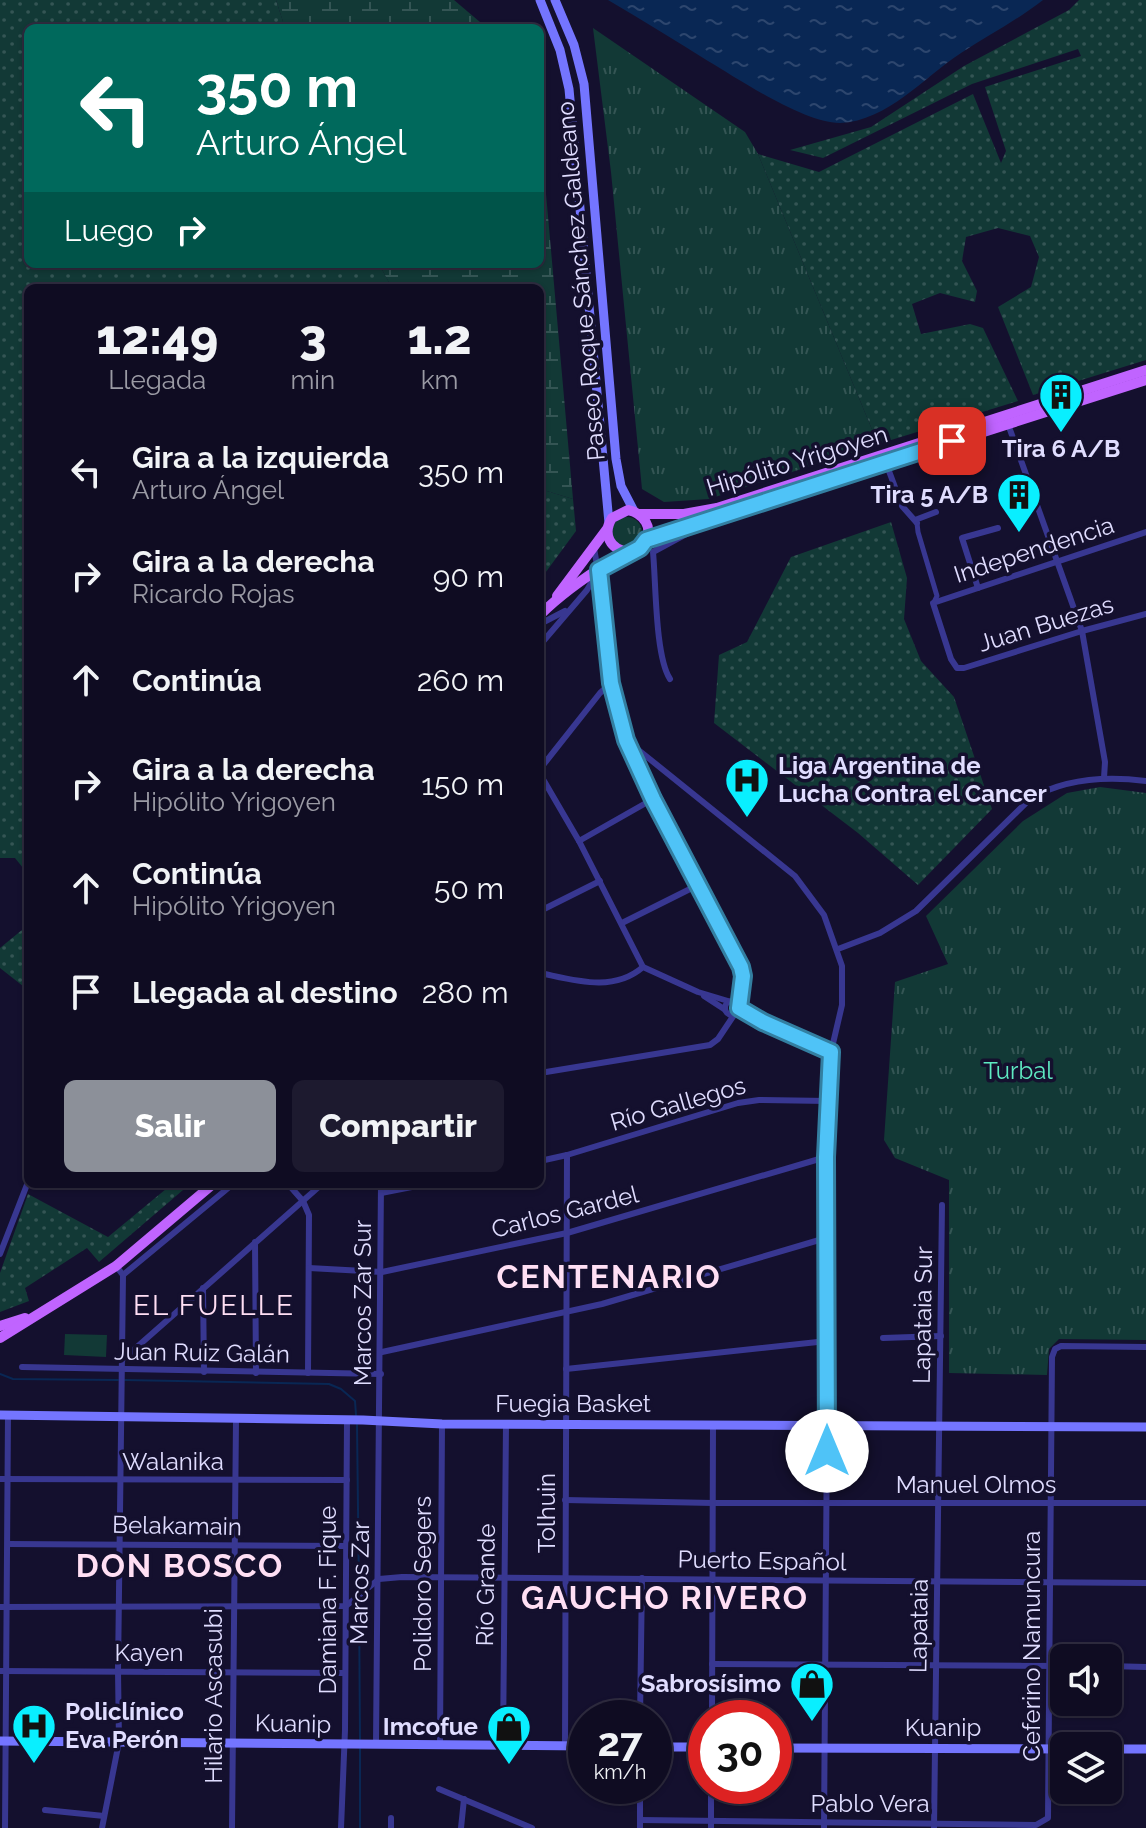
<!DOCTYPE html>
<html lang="es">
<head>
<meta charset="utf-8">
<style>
  body { margin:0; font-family:Raleway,sans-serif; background:#1d1a2f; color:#f1f3f6; height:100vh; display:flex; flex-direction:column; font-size:30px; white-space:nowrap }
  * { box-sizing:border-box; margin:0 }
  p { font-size:26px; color:#9b9ba5 }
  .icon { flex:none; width:44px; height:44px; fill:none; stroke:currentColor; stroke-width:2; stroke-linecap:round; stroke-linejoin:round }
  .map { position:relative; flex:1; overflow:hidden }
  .drawer { position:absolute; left:24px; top:284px; width:520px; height:904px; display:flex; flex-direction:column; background:#0f0c22; border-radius:12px; box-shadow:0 2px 6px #0004,0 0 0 2px #2f2c40 }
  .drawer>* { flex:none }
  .banner { position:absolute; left:24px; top:24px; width:520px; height:244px; border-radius:12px; box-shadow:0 2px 6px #0004,0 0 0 2px #2f2c40; background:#00695c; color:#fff; overflow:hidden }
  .controls { position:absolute; left:1050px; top:1644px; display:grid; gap:16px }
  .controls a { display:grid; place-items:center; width:72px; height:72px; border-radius:12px; background:#0f0c22; box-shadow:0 2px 6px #0004,0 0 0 2px #2f2c40; font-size:40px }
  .speed { position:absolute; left:568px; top:1700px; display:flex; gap:16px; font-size:40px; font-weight:700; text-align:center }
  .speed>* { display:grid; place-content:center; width:104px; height:104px; border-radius:50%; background:#0f0c22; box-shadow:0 2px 6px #0004,0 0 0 2px #2f2c40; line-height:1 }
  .speed small { font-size:20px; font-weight:400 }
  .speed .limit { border:12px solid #d22; background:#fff; color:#111 }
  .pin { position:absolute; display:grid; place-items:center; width:68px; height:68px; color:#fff; margin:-34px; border-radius:16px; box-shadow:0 4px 12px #0006 }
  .me { position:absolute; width:88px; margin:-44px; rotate:0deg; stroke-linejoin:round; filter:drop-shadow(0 0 6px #0008) }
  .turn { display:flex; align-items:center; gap:28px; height:168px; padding:0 40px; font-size:36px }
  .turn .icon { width:104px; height:104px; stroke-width:2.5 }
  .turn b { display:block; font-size:56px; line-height:68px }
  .then { display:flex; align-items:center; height:76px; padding:0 40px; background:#0003; gap:16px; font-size:30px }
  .eta { display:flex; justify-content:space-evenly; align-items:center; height:136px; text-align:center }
  .eta b { font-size:48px; font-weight:800; line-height:56px }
  .button { display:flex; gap:16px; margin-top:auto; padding:16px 40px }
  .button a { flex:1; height:92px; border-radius:12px; background:#8c9099; color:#fff; font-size:32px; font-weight:800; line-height:92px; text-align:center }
  .button a+a { background:#1d1a2f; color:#f1f3f6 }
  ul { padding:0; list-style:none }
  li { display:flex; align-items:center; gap:24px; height:104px; padding:0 40px }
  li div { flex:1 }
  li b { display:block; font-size:30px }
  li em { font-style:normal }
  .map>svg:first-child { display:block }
  .grass { fill:url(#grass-dots) }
  .wetland { fill:url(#wetland-marsh) }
  .park { fill:url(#park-tufts) }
  .garden { fill:#123936 }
  .water { fill:url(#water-ripples) }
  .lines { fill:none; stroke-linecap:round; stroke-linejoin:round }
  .stream { stroke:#092754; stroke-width:2 }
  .pedestrian { stroke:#383791; stroke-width:5 }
  .minor { stroke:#383791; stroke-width:6 }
  .secondary { stroke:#7475ff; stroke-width:9 }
  .primary { stroke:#c064ff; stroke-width:10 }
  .route-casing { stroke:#337fa1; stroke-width:20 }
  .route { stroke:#4fc3f7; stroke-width:14 }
  .labels { text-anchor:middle; stroke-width:7; stroke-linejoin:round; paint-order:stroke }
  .street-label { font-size:24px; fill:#e0ddff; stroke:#14102e }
  .poi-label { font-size:24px; font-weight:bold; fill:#e0ddff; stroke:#14102e; text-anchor:end }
  .park-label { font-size:24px; fill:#5eeac2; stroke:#14102e }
  .quarter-label { font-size:28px; letter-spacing:2px; fill:#ffdff4; stroke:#14102e }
  .district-label { font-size:32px; font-weight:bold; letter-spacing:2px; fill:#ffdff4; stroke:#14102e }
</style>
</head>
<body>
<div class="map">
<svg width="1146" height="1828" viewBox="0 0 1146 1828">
  <defs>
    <pattern id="grass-dots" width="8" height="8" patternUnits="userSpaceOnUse" patternTransform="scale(2)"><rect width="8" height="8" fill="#123936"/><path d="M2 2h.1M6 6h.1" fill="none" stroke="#345554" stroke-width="1.8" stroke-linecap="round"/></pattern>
    <pattern id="wetland-marsh" width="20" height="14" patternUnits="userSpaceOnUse" patternTransform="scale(2)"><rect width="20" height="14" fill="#123936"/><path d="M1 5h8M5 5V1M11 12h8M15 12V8" fill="none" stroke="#345554"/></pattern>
    <pattern id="park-tufts" width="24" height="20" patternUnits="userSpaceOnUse" patternTransform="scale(2)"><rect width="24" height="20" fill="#123936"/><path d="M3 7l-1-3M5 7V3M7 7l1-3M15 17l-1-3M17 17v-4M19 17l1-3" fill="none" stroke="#345554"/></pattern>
    <pattern id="water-ripples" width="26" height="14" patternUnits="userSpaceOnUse" patternTransform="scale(2)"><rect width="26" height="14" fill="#092754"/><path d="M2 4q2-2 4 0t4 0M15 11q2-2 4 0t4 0" fill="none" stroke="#2d466e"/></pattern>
  </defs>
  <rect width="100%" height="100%" fill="#14102e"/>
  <g class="grass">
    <path d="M0,0H276L285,28H28V264H379L392,288H28V874L15,858H0Z"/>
    <path d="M1079,0H1146V360L1033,395L998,307L1031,287L1039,257L1030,236L998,228L966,237L962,261L977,291L975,302L940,293L912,304L921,334L970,324L983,328L1018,401L878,444L758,154L819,172L973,94L1001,163L1006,151L985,87L1081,56L1078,49L972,84L823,158L790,150L871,127L964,66L1069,10Z"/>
    <path d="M540,489L573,499L576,531L540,580Z"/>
    <path d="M891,522L907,578L904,619L921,661L954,697L992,809L918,885L858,833L714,723L719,655L747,642L791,557Z"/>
    <path d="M28,925V990L0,968V948Z"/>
    <path d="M172,1184H190L99,1262L87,1248L25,1288L29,1301L0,1312V1273L28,1194L108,1237Z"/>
  </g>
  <g class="wetland">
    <path d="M276,0H454L487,28H285Z"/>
    <path d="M540,126L573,499L540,489V288H392L379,264H540Z"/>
  </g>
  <g class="park">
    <path d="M593,28L745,132L758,154L878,444L709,499L664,502L642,489L611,172Z"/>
    <circle cx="627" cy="532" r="15"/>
    <path d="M1100,787L1146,793V1340L1059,1339L1049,1349L1047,1375L949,1373V1180L895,1158L884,1140L895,982L948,964L926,916L1023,821L1067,793Z"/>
  </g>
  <path class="garden" d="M65,1334L107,1335L106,1357L64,1355Z"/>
  <path class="water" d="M608,0H1043C1017,20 989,35 961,53C924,77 888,121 840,123C804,123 740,80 708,61C675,40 642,20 608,0Z"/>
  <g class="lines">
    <g class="stream">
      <path d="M0,1374L13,1379L118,1380"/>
      <path d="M125,1380L329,1384L341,1389L355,1401L356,1415"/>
      <path d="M357,1425L359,1591"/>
      <path d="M359,1597L360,1739"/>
      <path d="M360,1828V1749"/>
    </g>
    <path class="pedestrian" d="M917,523L918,532L937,596L934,602"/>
    <g class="minor">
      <path d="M1008,424L1082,631L1105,762L1104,778"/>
      <path d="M886,463L902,506L917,523"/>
      <path d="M915,520L936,512"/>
      <path d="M1146,532L933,603L951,659L957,668H964L1082,631L1146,614"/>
      <path d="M594,548L604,606L611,683L626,740L795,876L824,915L842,966V1005L831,1052L826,1157L827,1426L824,1828"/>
      <path d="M978,588L962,538L998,528"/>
      <path d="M540,624L565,611"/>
      <path d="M540,645L587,590L597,573"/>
      <path d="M670,679C655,656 656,582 653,552L701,526"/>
      <path d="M628,743L653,799L741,967L743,988L738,1004"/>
      <path d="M540,769L600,693L611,683"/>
      <path d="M540,774L579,841L643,967"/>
      <path d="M579,841L653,799"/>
      <path d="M540,911L600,881"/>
      <path d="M622,923L698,885"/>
      <path d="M838,949L880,933L916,911L1030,799C1065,778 1106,776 1146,781"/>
      <path d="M540,973C574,980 613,993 643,967L698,992L728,1001"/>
      <path d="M704,996L724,1009"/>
      <circle cx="732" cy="1008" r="7"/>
      <path d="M739,1008L763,1022L831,1052"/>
      <path d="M540,1073L710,1045L718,1039L734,1015"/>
      <path d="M540,1161L567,1155L738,1103L759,1100L828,1101"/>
      <path d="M288,1184L303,1201L309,1215L308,1373"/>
      <path d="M381,1193L427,1184"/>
      <path d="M255,1242L256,1373"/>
      <path d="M0,1254L28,1182"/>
      <path d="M309,1268L382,1272L567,1233L826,1157"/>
      <path d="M123,1275L233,1184"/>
      <path d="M203,1288L204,1372"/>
      <path d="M883,1338L941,1336"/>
      <path d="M382,1352L602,1304L826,1238"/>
      <path d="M121,1361L322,1184"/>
      <path d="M22,1367L381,1374"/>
      <path d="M566,1369L827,1341"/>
      <path d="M0,1479L347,1480"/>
      <path d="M565,1500L713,1503H1146"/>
      <path d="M8,1544L347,1546"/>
      <path d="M0,1607L346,1606L379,1579L402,1577L1146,1583"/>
      <path d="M712,1664L1064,1666"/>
      <path d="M1108,1666L1146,1667"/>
      <path d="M0,1671L345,1673"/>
      <path d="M640,1718L642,1578"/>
      <path d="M712,1718L713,1425"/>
      <path d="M376,1744L381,1184"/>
      <path d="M440,1745L442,1424"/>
      <path d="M503,1746L506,1424"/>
      <path d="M565,1746L567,1155"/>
      <path d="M439,1789L532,1828"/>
      <path d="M45,1810L104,1816"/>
      <path d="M391,1818V1828"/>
      <path d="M640,1820L1036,1825L1048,1818L1052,1357L1055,1349L1061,1346L1146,1347"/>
      <path d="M5,1828L8,1415"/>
      <path d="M102,1828L119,1742L118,1671L123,1275L116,1266"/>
      <path d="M232,1828L236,1420"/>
      <path d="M341,1828L345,1730L347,1420"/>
      <path d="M461,1828L464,1799"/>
      <path d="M640,1828V1786"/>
      <path d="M711,1828V1786"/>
      <path d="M934,1828L942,1205"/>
    </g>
    <g class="secondary">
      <path d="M540,0L560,50L569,89L609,523"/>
      <path d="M555,0L574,45L584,84L616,459L621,486L634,511"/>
      <path d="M0,1415L363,1420L442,1424L1146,1427"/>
      <path d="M0,1741L586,1746"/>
      <path d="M654,1747H706"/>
      <path d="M774,1748L1064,1749"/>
      <path d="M1108,1749H1146"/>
    </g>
    <g class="primary">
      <path d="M639,514H684L717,508L1146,370"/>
      <path d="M646,540L1146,380"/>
      <path d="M557,596L607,529"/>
      <path d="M540,615C560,595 587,576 611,561C621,555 638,552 644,543C655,528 643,513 628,510L612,518C602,534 610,550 629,552"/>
      <path d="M0,1326L25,1318"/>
      <path d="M0,1338L116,1266L213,1184"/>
    </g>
  </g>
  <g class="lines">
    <g class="route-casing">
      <path id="route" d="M827,1451L826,1157L831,1052L763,1022L739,1008L743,976L741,967L653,799L626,740L611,683L599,570L640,548L646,540L952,441"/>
    </g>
    <use href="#route" class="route"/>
  </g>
  <defs>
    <g id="building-pin" transform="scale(2.3)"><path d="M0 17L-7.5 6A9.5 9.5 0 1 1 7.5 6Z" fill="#09efff" stroke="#14102e"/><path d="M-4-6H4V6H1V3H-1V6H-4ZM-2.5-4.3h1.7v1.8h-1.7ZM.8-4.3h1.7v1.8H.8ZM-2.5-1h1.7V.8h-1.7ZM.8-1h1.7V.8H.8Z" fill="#111"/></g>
    <g id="hospital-pin" transform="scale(2.3)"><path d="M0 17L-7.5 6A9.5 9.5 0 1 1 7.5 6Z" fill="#09efff" stroke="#14102e"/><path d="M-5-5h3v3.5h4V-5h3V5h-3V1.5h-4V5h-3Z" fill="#111"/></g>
    <g id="shop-pin" transform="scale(2.3)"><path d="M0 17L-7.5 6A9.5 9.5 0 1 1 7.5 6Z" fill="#09efff" stroke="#14102e"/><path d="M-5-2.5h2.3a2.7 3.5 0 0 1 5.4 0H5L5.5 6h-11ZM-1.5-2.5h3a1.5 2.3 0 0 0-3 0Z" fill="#111"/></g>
  </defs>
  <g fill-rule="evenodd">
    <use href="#building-pin" x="1061" y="395"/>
    <use href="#building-pin" x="1019" y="495"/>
    <use href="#hospital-pin" x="747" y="780"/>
    <use href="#shop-pin" x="812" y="1684"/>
    <use href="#hospital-pin" x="34" y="1726"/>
    <use href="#shop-pin" x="509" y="1727"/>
  </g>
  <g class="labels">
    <g class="street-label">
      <text transform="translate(581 281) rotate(-95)" y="8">Paseo Roque Sánchez Galdeano</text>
      <text transform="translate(797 461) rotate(-17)" y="8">Hipólito Yrigoyen</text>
      <text transform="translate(1034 550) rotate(-18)" y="8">Independencia</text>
      <text transform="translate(1046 624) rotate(-17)" y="8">Juan Buezas</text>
      <text transform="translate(678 1104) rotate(-16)" y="8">Río Gallegos</text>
      <text transform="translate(565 1212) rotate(-14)" y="8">Carlos Gardel</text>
      <text transform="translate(363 1303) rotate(-90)" y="8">Marcos Zar Sur</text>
      <text transform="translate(923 1315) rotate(-89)" y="8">Lapataia Sur</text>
      <text transform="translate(202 1353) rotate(1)" y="8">Juan Ruiz Galán</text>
      <text x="573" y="1412">Fuegia Basket</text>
      <text x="173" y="1470">Walanika</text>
      <text x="976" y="1493">Manuel Olmos</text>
      <text transform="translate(547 1513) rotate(-90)" y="8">Tolhuin</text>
      <text transform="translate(177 1526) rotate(1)" y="8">Belakamain</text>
      <text transform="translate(762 1561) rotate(1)" y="8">Puerto Español</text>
      <text transform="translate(360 1583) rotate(-89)" y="8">Marcos Zar</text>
      <text transform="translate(423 1584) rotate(-90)" y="8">Polidoro Segers</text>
      <text transform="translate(486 1585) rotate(-89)" y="8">Río Grande</text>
      <text transform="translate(328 1600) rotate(-90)" y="8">Damiana F. Fique</text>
      <text transform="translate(919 1626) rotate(-89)" y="8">Lapataia</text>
      <text transform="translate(1032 1646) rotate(-90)" y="8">Ceferino Namuncura</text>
      <text x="149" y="1661">Kayen</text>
      <text transform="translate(214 1696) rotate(-90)" y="8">Hilario Ascasubi</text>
      <text transform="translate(293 1724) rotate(1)" y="8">Kuanip</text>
      <text x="943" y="1736">Kuanip</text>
      <text x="870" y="1812">Pablo Vera</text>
    </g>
    <g class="poi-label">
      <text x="1061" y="457" text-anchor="middle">Tira 6 A/B</text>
      <text x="988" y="503">Tira 5 A/B</text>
      <text x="778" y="774" text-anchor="start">Liga Argentina de<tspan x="778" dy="28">Lucha Contra el Cancer</tspan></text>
      <text x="781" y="1692">Sabrosísimo</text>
      <text x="65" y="1720" text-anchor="start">Policlínico<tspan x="65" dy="28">Eva Perón</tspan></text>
      <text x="478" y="1735">Imcofue</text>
    </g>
    <g class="park-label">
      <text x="1018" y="1079">Turbal</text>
    </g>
    <g class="quarter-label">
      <text x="214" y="1315">EL FUELLE</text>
    </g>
    <g class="district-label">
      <text x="609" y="1288">CENTENARIO</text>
      <text x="180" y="1577">DON BOSCO</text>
      <text x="665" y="1609">GAUCHO RIVERO</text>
    </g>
  </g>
</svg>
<div class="controls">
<a><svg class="icon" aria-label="sound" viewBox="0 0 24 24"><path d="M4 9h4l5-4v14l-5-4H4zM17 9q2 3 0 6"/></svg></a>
<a><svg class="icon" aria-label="layers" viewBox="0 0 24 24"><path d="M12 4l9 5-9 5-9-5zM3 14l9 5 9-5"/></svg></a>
</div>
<div class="speed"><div>27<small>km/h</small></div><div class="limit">30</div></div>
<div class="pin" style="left:952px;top:441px;background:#d93025"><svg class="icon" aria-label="arrive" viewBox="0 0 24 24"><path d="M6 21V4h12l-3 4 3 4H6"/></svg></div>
<svg class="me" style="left:827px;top:1451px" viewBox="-20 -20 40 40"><circle r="19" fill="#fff"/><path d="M0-13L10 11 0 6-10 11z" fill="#4fc3f7"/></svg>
<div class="banner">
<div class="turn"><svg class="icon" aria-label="left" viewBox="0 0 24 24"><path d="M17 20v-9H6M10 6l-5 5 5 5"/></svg><div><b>350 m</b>Arturo Ángel</div></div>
<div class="then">Luego<svg class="icon" aria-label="right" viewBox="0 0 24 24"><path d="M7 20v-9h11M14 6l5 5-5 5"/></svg></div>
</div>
<section class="drawer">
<div class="eta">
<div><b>12:49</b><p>Llegada</p></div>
<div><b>3</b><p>min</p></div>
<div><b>1.2</b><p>km</p></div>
</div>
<ul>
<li><svg class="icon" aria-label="left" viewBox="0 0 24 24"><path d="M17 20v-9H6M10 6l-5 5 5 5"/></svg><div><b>Gira a la izquierda</b><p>Arturo Ángel</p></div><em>350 m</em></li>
<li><svg class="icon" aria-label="right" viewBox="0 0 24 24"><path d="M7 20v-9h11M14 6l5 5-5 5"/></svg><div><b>Gira a la derecha</b><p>Ricardo Rojas</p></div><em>90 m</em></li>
<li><svg class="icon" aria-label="ahead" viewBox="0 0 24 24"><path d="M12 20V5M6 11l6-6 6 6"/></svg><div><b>Continúa</b></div><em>260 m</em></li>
<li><svg class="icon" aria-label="right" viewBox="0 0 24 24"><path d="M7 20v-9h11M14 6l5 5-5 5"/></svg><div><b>Gira a la derecha</b><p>Hipólito Yrigoyen</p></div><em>150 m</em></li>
<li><svg class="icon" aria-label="ahead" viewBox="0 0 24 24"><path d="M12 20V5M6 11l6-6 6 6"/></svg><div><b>Continúa</b><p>Hipólito Yrigoyen</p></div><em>50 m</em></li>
<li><svg class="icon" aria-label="arrive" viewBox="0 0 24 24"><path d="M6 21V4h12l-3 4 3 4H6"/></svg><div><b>Llegada al destino</b></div><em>280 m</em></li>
</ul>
<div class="button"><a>Salir</a><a>Compartir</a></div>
</section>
</div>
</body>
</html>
